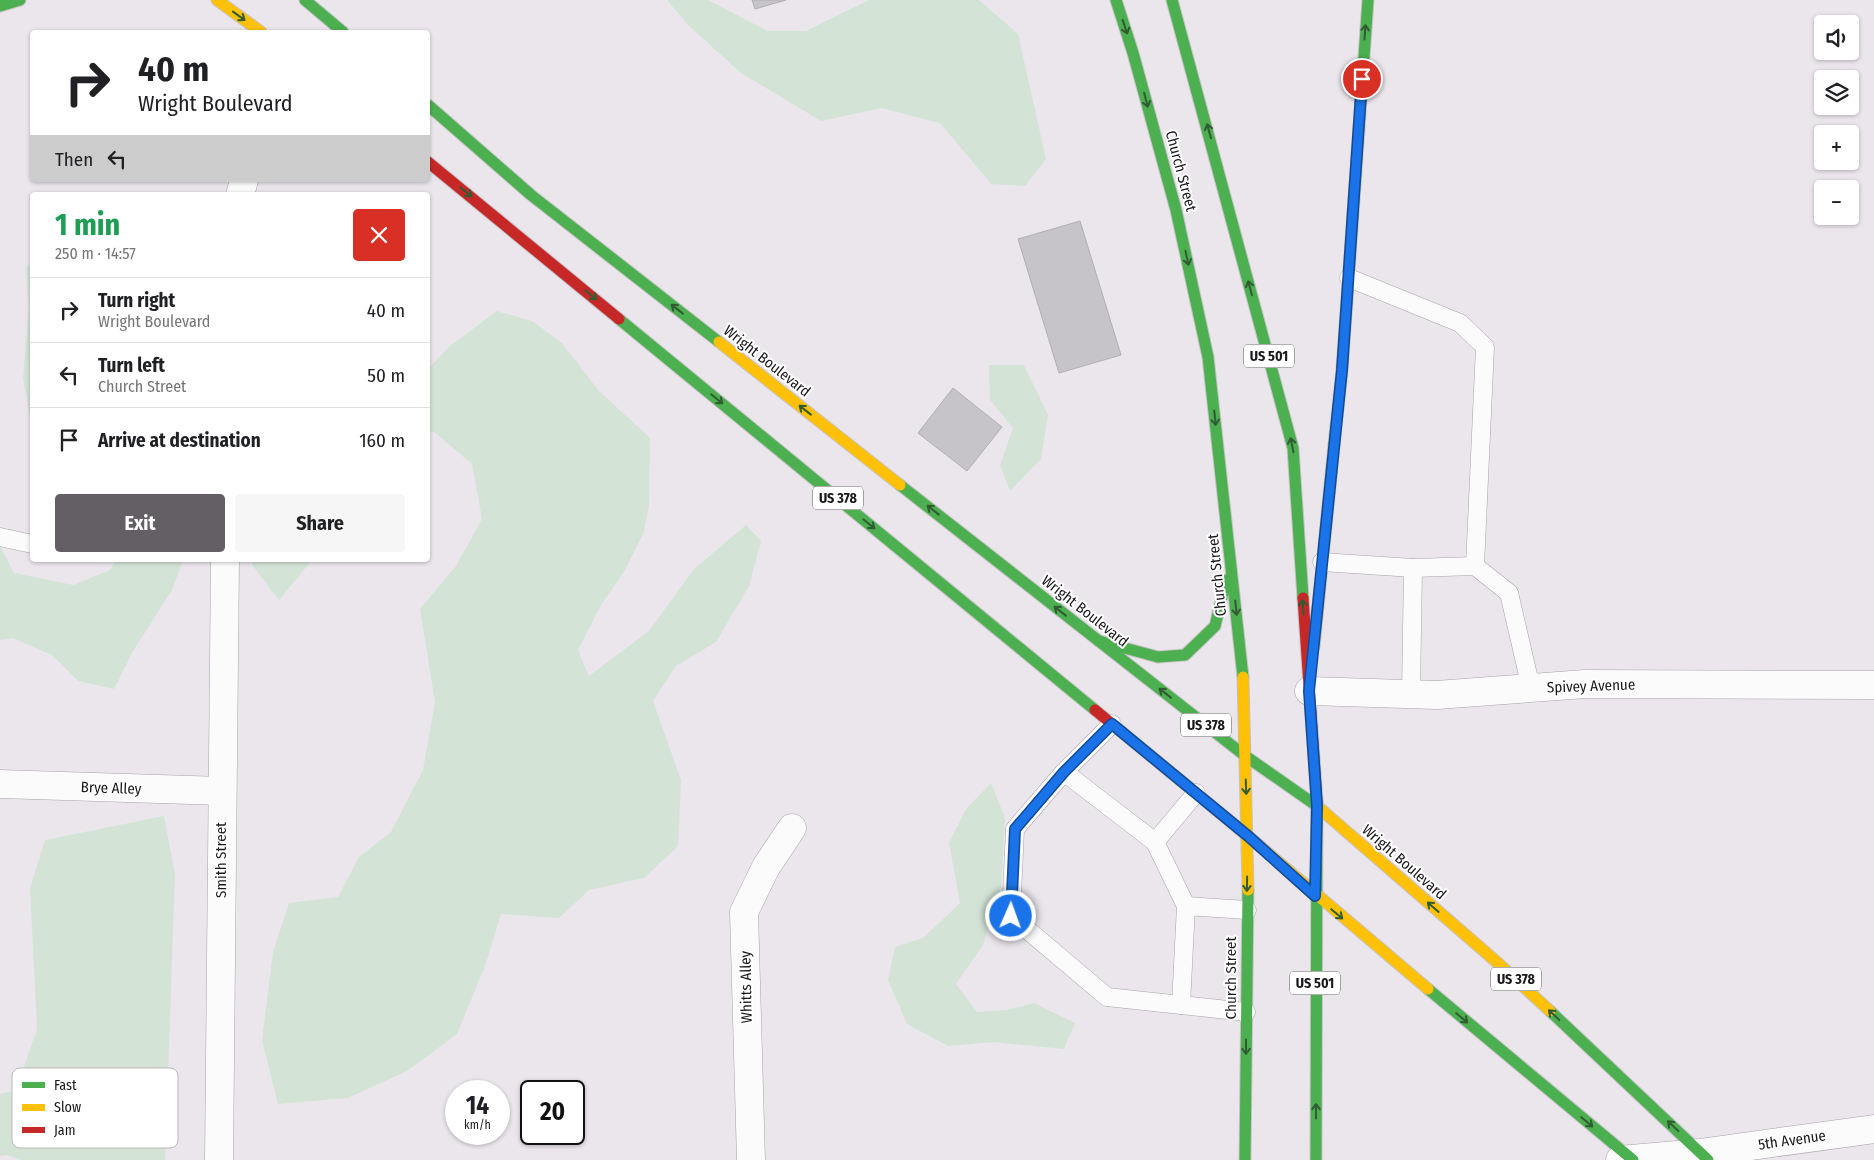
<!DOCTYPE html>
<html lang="en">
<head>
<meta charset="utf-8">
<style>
  body { margin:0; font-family:"Fira Sans Condensed",sans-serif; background:#f6f6f6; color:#202124; height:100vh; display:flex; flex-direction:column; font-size:19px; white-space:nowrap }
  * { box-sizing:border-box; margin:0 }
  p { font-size:16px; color:#757577 }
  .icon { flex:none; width:28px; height:28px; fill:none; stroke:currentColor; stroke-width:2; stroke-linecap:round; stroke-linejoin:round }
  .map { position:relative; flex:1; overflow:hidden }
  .sheet { position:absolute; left:30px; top:192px; width:400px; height:370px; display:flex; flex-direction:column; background:#fff; border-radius:5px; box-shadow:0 1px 4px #0004 }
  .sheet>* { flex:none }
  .top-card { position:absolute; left:30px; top:30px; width:400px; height:152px; border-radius:5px; box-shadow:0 1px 4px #0004; background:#fff; color:#202124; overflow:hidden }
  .buttons { position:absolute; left:1814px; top:15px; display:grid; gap:10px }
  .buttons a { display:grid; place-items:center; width:45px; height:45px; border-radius:5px; background:#fff; box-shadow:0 1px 4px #0004; font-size:25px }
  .speed { position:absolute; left:445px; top:1080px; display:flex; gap:10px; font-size:25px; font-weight:700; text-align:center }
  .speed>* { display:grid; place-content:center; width:65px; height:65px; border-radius:50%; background:#fff; box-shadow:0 1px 4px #0004; line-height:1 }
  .speed small { font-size:12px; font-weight:400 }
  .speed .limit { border:2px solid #111; border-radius:8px; background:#fff; color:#111 }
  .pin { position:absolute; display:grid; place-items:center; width:42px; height:42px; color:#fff; margin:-21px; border:2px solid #fff; border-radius:50%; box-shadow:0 1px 5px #0007 }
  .me { position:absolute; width:55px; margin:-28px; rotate:2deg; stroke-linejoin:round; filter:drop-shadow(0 0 4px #0008) }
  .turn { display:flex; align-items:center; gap:18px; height:105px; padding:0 25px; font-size:22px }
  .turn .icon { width:65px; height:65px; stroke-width:2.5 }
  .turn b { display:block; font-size:35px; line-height:42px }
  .then { display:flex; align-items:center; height:48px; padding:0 25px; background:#0003; gap:10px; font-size:19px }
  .round { display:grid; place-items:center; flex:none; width:52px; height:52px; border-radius:5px; background:#f6f6f6 }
  .summary { display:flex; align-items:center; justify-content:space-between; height:85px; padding:0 25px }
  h1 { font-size:30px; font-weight:700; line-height:38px; color:#1e9e55 }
  .cta { display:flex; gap:10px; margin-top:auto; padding:10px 25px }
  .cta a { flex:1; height:58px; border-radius:5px; background:#635f64; color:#fff; font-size:20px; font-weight:700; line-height:58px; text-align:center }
  .cta a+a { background:#f6f6f6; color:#202124 }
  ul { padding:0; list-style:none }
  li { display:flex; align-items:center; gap:15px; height:65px; padding:0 25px; border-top:1px solid #e0e0e0 }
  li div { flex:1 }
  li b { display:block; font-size:19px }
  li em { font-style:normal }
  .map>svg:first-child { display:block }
  .green { fill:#d3e4d6 }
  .building { fill:#c7c4c9; stroke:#b2aeb3 }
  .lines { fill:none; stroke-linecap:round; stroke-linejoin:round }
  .lane-casing { stroke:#a7a4a8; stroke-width:19 }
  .street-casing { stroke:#a7a4a8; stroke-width:29 }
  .fast-casing { stroke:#c6c3c6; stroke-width:13 }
  .slow-casing { stroke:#c6c3c6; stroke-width:13 }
  .jam-casing { stroke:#c6c3c6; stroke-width:13 }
  .lane { stroke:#fcfbfc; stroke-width:18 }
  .street { stroke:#fcfbfc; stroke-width:28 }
  .fast { stroke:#4caf50; stroke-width:11 }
  .slow { stroke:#ffc107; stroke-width:11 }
  .jam { stroke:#c62828; stroke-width:11 }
  .oneway { stroke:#305b33 }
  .route-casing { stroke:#114b97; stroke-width:12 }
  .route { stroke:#1a73e8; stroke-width:9 }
  .labels { text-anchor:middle; stroke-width:4; stroke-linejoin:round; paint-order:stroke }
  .shield { fill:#fff; stroke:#5f5d5f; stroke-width:1 }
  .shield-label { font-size:14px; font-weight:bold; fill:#1a171b }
  .street-label { font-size:15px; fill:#1a171b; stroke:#fff }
  .key { fill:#fff; stroke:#bab9bb; stroke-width:1 }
  .key-label { font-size:14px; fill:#1a171b }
</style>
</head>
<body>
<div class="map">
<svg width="1874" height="1160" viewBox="0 0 1874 1160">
  <rect width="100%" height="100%" fill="#eae6ec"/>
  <g class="green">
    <path d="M667,0H708L768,31H806L869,0H979L1018,34L1046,159L1025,186L991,184L940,123L882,108L821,121L741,73L688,25Z"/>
    <path d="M32,264V426L23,379L29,306L26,267Z"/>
    <path d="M497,311L532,321L562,343L599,391L650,438L649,505L644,532L625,570L601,605L578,650L589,676L649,631L694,569L746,525L761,541L749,586L716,642L676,666L653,701L681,780L678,846L644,878L589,890L559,918L501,914L485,966L457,1034L407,1071L348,1098L278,1104L262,1040L273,952L289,903L338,897L359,857L391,832L423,770L435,702L420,609L456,566L482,519L472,464L434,432H428V369L450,346Z"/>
    <path d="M989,365H1024L1048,415L1041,459L1010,491L1000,465L1013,428L990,400Z"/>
    <path d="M0,546L14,573L73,585L110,570L116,560H183L172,590L133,651L114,689L78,681L52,655L13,638L0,640Z"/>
    <path d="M253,560H312L279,600L252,565Z"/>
    <path d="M991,783L1005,818L1001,886L983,945L956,984L977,1012L1006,1010L1034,1003L1075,1023L1064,1049L994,1042L948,1046L907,1024L888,980L895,947L923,938L960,903L949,843L966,809Z"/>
    <path d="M164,816L175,874L165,1160H21L7,1155L0,1156V1094L16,1090L37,1029L30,888L45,840Z"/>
  </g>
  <g class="building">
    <path d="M752,0H786L755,9Z"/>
    <path d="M1080,221L1121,355L1059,373L1018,239Z"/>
    <path d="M953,388L1002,427L967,471L918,433Z"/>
  </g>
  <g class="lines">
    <g class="lane-casing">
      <g id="lane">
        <path d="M1349,278L1460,323L1485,347L1475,566"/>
        <path d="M0,537L32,544"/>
        <path d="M1322,562L1413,568"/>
        <path d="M1411,694L1413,568L1475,566L1509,593L1531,688"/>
        <path d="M1112,724L1064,772L1015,829L1011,916L1107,997L1246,1012"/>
        <path d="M1064,772L1155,842L1186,906"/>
        <path d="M1155,842L1196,793"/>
        <path d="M1181,1005L1186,906L1247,910"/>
      </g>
    </g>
    <g class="street-casing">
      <g id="street">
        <path d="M240,195L244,180"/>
        <path d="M1309,691L1437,695L1585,684L1874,685"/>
        <path d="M0,784L222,791"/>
        <path d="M219,1160L225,560"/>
        <path d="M751,1160L744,912L766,867L792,828"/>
        <path d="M1620,1160L1700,1153L1874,1129"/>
      </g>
    </g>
    <g class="fast-casing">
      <g id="fast">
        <path d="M305,0L343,32"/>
        <path d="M1116,0L1133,53L1176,210L1208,357L1243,677"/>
        <path d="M1172,0L1293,448L1303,598"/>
        <path d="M0,6L20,0"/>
        <path d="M428,105L531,195L719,342"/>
        <path d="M619,319L1095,710"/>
        <path d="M1334,445L1342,370L1368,0"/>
        <path d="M900,485L1244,755L1317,806"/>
        <path d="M1099,641L1158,657L1185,655L1215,626L1226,580"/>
        <path d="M1428,989L1633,1160"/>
        <path d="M1550,1011L1708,1160"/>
        <path d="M1245,1160L1248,890"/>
        <path d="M1316,1160L1317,802"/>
      </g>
    </g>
    <g class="slow-casing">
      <g id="slow">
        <path d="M217,0L261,32"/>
        <path d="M719,342L900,485"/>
        <path d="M1314,647L1334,445"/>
        <path d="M1243,677L1248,890"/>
        <path d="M1317,806L1499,964L1550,1011"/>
        <path d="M1248,836L1428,989"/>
      </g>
    </g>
    <g class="jam-casing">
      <g id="jam">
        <path d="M428,162L619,319"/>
        <path d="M1303,598L1317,802"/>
        <path d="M1095,710L1248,836"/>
      </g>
    </g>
    <use href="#lane" class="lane"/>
    <use href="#street" class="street"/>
    <use href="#fast" class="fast"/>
    <use href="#slow" class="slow"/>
    <use href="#jam" class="jam"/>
  </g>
  <defs><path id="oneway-shaft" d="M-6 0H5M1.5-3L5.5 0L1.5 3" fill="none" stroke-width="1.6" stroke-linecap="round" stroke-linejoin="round" transform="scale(1.25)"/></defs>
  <g class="oneway">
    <use href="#oneway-shaft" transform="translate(239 16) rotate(36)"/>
    <use href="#oneway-shaft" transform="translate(1125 27) rotate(72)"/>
    <use href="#oneway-shaft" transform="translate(1365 32) rotate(-86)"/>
    <use href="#oneway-shaft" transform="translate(1146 100) rotate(75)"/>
    <use href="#oneway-shaft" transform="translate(1209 131) rotate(-105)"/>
    <use href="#oneway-shaft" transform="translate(466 192) rotate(39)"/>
    <use href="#oneway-shaft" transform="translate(1187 258) rotate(78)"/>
    <use href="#oneway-shaft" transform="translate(1250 288) rotate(-105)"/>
    <use href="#oneway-shaft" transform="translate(591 295) rotate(39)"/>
    <use href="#oneway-shaft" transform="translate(677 309) rotate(-142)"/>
    <use href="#oneway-shaft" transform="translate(717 399) rotate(39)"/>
    <use href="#oneway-shaft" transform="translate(805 410) rotate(-142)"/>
    <use href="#oneway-shaft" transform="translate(1215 418) rotate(84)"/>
    <use href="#oneway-shaft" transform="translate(1292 445) rotate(-101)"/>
    <use href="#oneway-shaft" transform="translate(933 510) rotate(-142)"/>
    <use href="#oneway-shaft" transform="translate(869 524) rotate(39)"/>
    <use href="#oneway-shaft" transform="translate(1303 607) rotate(-94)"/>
    <use href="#oneway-shaft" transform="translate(1236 608) rotate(84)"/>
    <use href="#oneway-shaft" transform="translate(1060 611) rotate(-142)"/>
    <use href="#oneway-shaft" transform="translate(1165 693) rotate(-142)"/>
    <use href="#oneway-shaft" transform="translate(1246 787) rotate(88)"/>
    <use href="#oneway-shaft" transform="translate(1247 884) rotate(91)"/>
    <use href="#oneway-shaft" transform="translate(1433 907) rotate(-139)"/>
    <use href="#oneway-shaft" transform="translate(1337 914) rotate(40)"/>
    <use href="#oneway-shaft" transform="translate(1554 1015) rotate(-137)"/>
    <use href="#oneway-shaft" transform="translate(1462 1018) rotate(40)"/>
    <use href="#oneway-shaft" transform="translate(1246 1047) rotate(90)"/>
    <use href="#oneway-shaft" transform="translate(1316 1111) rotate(-90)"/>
    <use href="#oneway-shaft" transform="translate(1587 1122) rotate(40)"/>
    <use href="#oneway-shaft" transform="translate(1673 1126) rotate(-137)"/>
  </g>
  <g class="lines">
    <g class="route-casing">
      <path id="route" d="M1011,916L1015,829L1064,772L1112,724L1248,836L1315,896L1317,806L1309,691L1342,370L1362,79"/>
    </g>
    <use href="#route" class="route"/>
  </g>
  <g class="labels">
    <g class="shield">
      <rect x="1244" y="344.5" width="50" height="23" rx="4"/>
      <rect x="813" y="486.5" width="50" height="23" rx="4"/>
      <rect x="1181" y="713.5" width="50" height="23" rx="4"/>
      <rect x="1491" y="967.5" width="50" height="23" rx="4"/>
      <rect x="1290" y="971.5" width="50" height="23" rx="4"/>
    </g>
    <g class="shield-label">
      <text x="1269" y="361">US 501</text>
      <text x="838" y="503">US 378</text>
      <text x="1206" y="730">US 378</text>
      <text x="1516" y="984">US 378</text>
      <text x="1315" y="988">US 501</text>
    </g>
    <g class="street-label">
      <text transform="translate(1181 171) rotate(75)" y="5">Church Street</text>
      <text transform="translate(767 361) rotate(38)" y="5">Wright Boulevard</text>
      <text transform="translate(1217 575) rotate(-96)" y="5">Church Street</text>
      <text transform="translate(1085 611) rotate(38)" y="5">Wright Boulevard</text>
      <text transform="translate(1591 686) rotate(-2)" y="5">Spivey Avenue</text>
      <text transform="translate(111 788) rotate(2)" y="5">Brye Alley</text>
      <text transform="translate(221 860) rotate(-90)" y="5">Smith Street</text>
      <text transform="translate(1404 862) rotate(41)" y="5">Wright Boulevard</text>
      <text transform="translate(1231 978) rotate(-90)" y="5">Church Street</text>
      <text transform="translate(746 987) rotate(-91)" y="5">Whitts Alley</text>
      <text transform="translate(1792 1140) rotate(-8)" y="5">5th Avenue</text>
    </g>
  </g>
  <rect x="12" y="1068" width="166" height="80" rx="8" class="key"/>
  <rect x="22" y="1082" width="23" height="6" fill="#4caf50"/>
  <rect x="22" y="1104" width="23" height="7" fill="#ffc107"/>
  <rect x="22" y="1127" width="23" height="6" fill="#c62828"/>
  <g class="key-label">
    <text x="54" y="1090">Fast</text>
    <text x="54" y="1112">Slow</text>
    <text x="54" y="1135">Jam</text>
  </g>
</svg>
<div class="buttons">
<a><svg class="icon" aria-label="sound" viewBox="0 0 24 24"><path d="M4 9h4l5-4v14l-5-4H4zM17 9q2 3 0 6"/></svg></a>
<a><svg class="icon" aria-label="layers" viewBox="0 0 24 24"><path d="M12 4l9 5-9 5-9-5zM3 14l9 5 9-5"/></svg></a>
<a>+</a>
<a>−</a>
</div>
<div class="speed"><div>14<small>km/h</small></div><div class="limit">20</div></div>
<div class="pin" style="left:1362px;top:79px;background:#d93025"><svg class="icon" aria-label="arrive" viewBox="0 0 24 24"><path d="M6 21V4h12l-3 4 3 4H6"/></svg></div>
<svg class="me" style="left:1011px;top:916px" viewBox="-20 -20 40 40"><circle r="17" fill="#1a73e8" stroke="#fff" stroke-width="3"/><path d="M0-11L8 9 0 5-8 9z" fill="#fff"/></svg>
<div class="top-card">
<div class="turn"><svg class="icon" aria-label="right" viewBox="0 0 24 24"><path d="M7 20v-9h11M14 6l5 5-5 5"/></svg><div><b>40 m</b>Wright Boulevard</div></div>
<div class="then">Then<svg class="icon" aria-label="left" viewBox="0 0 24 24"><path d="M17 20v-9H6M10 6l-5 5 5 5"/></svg></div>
</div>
<section class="sheet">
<div class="summary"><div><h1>1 min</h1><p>250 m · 14:57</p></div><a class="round" style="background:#d93025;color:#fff"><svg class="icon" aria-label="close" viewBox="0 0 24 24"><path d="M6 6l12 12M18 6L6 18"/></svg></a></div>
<ul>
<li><svg class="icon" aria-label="right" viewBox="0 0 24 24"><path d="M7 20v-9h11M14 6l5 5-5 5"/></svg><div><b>Turn right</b><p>Wright Boulevard</p></div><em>40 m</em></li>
<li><svg class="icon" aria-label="left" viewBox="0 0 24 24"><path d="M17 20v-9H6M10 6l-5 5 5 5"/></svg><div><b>Turn left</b><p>Church Street</p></div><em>50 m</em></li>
<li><svg class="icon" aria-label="arrive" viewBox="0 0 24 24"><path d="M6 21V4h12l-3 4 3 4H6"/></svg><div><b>Arrive at destination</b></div><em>160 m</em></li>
</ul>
<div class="cta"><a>Exit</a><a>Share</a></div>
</section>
</div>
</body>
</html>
